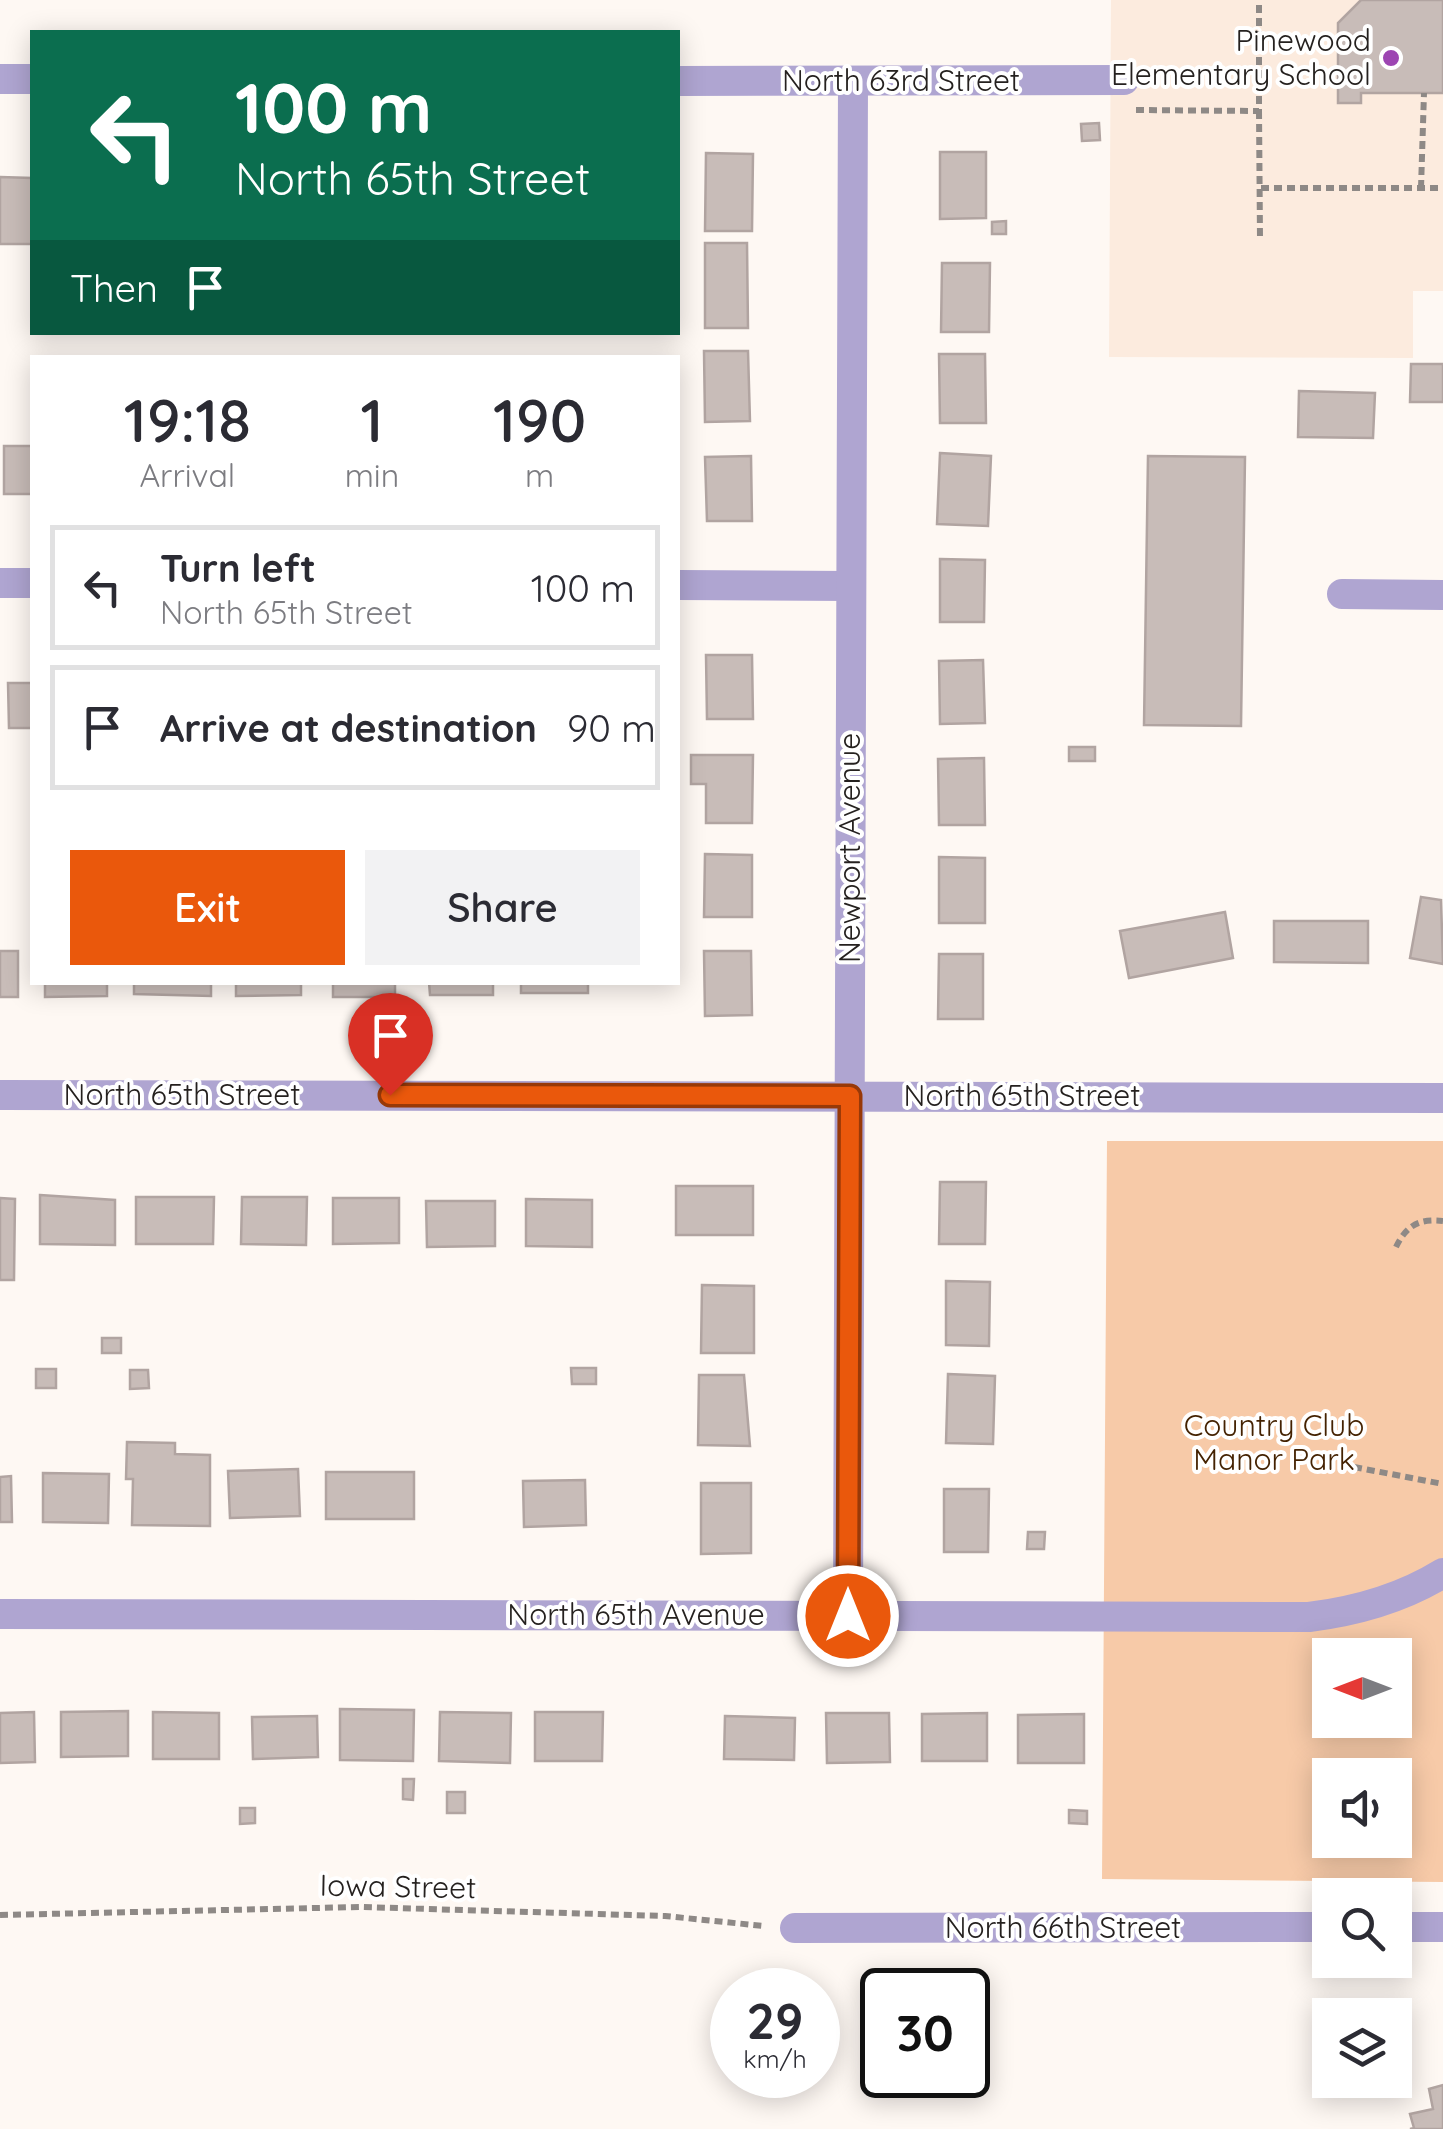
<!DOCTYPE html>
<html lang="en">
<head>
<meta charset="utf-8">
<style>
  body { margin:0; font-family:Quicksand,sans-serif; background:#f2f2f3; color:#2b2b33; height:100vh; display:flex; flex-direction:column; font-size:38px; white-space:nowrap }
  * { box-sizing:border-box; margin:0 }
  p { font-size:32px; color:#7c7c81 }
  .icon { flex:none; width:55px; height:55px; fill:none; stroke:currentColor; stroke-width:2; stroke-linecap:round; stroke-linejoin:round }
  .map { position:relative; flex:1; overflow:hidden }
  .side { position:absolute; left:30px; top:355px; width:650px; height:630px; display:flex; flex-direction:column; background:#fff; border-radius:0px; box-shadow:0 5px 25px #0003 }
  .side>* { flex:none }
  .guide { position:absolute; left:30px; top:30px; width:650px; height:305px; border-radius:0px; box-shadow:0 5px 25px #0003; background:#0b6e4f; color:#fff; overflow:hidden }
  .needle { width:65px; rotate:270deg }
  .tools { position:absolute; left:1312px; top:1638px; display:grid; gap:20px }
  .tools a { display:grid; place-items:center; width:100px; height:100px; border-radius:0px; background:#fff; box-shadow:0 5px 25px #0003; font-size:50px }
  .speed { position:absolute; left:710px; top:1968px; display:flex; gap:20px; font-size:50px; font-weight:700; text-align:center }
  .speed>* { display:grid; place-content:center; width:130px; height:130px; border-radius:50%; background:#fff; box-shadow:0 5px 25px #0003; line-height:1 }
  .speed small { font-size:25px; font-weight:400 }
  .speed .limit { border:5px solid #111; border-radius:15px; background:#fff; color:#111 }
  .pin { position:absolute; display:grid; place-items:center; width:85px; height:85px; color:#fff; margin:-102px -42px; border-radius:50% 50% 50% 0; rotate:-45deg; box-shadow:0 0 10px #0007 }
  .pin .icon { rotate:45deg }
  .me { position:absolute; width:110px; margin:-55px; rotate:0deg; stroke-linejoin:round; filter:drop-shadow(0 0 8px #0008) }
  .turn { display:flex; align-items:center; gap:35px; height:210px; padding:0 40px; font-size:45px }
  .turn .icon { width:130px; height:130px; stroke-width:2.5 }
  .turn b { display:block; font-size:70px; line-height:85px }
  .then { display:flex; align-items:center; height:95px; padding:0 40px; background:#0003; gap:20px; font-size:38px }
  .eta { display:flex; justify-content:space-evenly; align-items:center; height:170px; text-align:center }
  .eta b { font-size:60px; font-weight:600; line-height:70px }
  .action { display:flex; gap:20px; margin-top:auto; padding:20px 40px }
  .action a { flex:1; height:115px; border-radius:0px; background:#ea580c; color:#fff; font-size:40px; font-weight:600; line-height:115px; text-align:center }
  .action a+a { background:#f2f2f3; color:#2b2b33 }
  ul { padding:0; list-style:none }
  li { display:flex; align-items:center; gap:30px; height:125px; margin:0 20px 15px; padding:0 20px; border:5px solid #e1e1e2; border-radius:0px }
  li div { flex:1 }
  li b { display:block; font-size:38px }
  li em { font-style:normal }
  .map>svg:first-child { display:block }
  .built { fill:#fcebde }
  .green { fill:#f7caa8; fill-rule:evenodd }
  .building { fill:#c8bcb8; stroke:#b1a4a1; stroke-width:2.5 }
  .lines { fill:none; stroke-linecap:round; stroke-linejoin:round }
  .path { stroke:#8e8986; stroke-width:6; stroke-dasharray:8 5; stroke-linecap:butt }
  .minor { stroke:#afa5d1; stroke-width:30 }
  .route-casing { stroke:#983908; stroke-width:25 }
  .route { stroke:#ea580c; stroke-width:18 }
  .poi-dot { fill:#9d45b2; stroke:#fff; stroke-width:4 }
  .labels { text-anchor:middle; stroke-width:8; stroke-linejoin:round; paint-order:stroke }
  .poi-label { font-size:30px; fill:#25211f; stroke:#fff; text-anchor:end }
  .street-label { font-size:30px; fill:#25211f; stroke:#fff }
  .park-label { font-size:30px; fill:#442202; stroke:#fff }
</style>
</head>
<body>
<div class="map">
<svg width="1443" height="2129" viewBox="0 0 1443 2129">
  <rect width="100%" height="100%" fill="#fef8f3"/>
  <path class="built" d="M1111,0H1443V291H1413V358L1109,357Z"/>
  <path class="green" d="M1107,1141H1443V1882L1102,1879ZM1330,1655H1395V1720H1330ZM1330,1775H1395V1840H1330Z"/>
  <g class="building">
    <path d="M1361,0H1443V93H1361V103H1338V23Z"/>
    <path d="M1099,123L1100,140L1082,141L1081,124Z"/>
    <path d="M940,152H986V218L940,219Z"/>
    <path d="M706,153L753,154L752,231H705Z"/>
    <path d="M0,177L32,178V244H0Z"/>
    <path d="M1006,221V234H992V222Z"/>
    <path d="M705,243H747L748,328H705Z"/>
    <path d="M942,263H990L989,332H941Z"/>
    <path d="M704,351H748L750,421L705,422Z"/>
    <path d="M939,354H985L986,423H940Z"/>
    <path d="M1411,364H1443V402H1410Z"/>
    <path d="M1299,391L1375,393L1373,438L1298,437Z"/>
    <rect x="4" y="446" width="28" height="48"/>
    <path d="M940,453L991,456L988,526L937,524Z"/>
    <path d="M751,456L752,521H707L705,457Z"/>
    <path d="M1148,456L1245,457L1241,726L1144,725Z"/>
    <path d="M940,559L985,560L984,622H940Z"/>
    <path d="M706,655H752L753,719H707Z"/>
    <path d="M983,660L985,723L940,724L939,661Z"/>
    <path d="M8,683H32V728H9Z"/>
    <rect x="1069" y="747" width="26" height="14"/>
    <path d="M691,755H753L752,823H706V784H691Z"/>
    <path d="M984,758L985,825H939L938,759Z"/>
    <path d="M705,854L752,855V917H704Z"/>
    <path d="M939,857L985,858V923H939Z"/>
    <path d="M1421,897L1441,900L1443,964L1410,958Z"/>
    <path d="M1225,912L1233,958L1129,978L1120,931Z"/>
    <path d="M1274,921H1368V963L1274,962Z"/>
    <rect x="0" y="951" width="18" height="46"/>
    <path d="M704,951H751L752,1015L705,1016Z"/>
    <path d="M939,954H983V1019H938Z"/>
    <path d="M45,982H107V996L45,997Z"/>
    <path d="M134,982H211V996L134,994Z"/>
    <path d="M236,982H301V995L236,996Z"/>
    <rect x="333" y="982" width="62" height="15"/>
    <path d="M429,982H493V995H430Z"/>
    <rect x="521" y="982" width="67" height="11"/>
    <path d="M940,1182H986L985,1244H939Z"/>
    <rect x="676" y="1186" width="77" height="49"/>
    <path d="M40,1195L115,1200V1245L40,1244Z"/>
    <path d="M136,1197H214L213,1244H136Z"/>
    <path d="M242,1197H307L306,1245L241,1244Z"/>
    <path d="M0,1198L15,1199L14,1280H0Z"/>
    <path d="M333,1198H399V1243L333,1244Z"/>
    <path d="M526,1199L592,1200V1247L526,1246Z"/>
    <path d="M426,1201H495V1246L427,1247Z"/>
    <path d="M946,1281L990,1282L989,1346L946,1345Z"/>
    <path d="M702,1285L754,1286V1353H701Z"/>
    <rect x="102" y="1338" width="19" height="15"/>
    <path d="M571,1368H596V1384H572Z"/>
    <rect x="36" y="1369" width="20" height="19"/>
    <path d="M130,1370H148L149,1388L130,1389Z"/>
    <path d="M948,1374L995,1376L993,1444L946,1443Z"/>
    <path d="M699,1375H744L750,1446L698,1445Z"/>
    <path d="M127,1442L175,1443V1454L210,1455V1526L132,1525L133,1479H126Z"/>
    <path d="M298,1469L300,1516L230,1518L228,1471Z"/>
    <rect x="326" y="1472" width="88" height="47"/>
    <path d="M43,1473L109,1474L108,1523L43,1522Z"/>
    <path d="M11,1476L12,1522H0V1477Z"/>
    <path d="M585,1480L586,1525L524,1527L523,1481Z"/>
    <path d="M701,1483H751V1553L701,1554Z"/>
    <path d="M944,1489H989L988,1552H944Z"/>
    <path d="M1028,1532H1045L1044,1549H1027Z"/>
    <path d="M340,1709L414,1710L413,1761L340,1760Z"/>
    <path d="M128,1711V1756L61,1757V1712Z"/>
    <path d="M34,1712L35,1762L0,1763V1713Z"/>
    <path d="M153,1712L219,1713V1759H153Z"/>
    <path d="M440,1712L511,1713L510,1763L439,1761Z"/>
    <path d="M535,1712H603L602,1761H535Z"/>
    <path d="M826,1713H889L890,1762L827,1763Z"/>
    <path d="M987,1713V1761H922V1714Z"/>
    <path d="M1084,1714V1763H1018V1715Z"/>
    <path d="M317,1716L318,1757L253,1759L252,1717Z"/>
    <path d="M725,1716L795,1718L794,1760L724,1759Z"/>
    <path d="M403,1779H414L413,1800L403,1799Z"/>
    <rect x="447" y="1792" width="18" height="21"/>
    <path d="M240,1808H255V1823L240,1824Z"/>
    <path d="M1069,1810L1087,1811V1824L1069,1823Z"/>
    <path d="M1443,2085V2129H1410L1414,2128L1410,2114L1433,2109L1429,2089Z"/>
  </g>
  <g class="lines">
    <g class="path">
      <path d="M1136,110L1259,111V0"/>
      <path d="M1259,111L1260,239"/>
      <path d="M1261,188H1443"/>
      <path d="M1421,188L1424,93"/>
      <path d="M1396,1247C1406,1226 1419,1218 1443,1221"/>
      <path d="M1354,1467L1443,1484"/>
      <path d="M0,1915L361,1907L665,1916L764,1926"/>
    </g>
    <g class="minor">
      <path d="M0,79H32"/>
      <path d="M678,81L1124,80"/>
      <path d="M0,583H32"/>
      <path d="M678,585L850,586"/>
      <path d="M1342,594L1443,595"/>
      <path d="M0,1095L1443,1098"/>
      <path d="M0,1614L1309,1617C1357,1611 1401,1599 1443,1573"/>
      <path d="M848,1616L853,81"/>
      <path d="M1395,1927H1443"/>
      <path d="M795,1928L1330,1927"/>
    </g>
  </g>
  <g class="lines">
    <g class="route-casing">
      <path id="route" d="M390,1095L850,1096L848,1616"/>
    </g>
    <use href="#route" class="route"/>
  </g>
  <circle class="poi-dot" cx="1391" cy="58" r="10"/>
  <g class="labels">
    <g class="poi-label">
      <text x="1371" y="51">Pinewood<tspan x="1371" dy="34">Elementary School</tspan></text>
    </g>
    <g class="street-label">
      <text x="901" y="91">North 63rd Street</text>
      <text transform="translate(850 848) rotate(-90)" y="10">Newport Avenue</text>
      <text x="182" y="1105">North 65th Street</text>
      <text x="1022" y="1106">North 65th Street</text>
      <text x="636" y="1625">North 65th Avenue</text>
      <text transform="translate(398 1887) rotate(1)" y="10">Iowa Street</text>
      <text x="1063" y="1938">North 66th Street</text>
    </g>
    <g class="park-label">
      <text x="1274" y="1436">Country Club<tspan x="1274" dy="34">Manor Park</tspan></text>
    </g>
  </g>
</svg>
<div class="tools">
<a><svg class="needle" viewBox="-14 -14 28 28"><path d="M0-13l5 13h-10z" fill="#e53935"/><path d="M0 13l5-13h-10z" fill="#7c7c81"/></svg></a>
<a><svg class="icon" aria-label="sound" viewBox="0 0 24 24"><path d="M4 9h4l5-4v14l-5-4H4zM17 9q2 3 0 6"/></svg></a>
<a><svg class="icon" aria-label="search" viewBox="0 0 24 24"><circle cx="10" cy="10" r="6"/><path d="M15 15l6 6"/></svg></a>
<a><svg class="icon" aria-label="layers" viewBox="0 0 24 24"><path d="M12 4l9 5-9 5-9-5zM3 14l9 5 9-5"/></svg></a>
</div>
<div class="speed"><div>29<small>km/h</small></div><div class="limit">30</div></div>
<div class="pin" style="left:390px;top:1095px;background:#d93025"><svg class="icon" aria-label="arrive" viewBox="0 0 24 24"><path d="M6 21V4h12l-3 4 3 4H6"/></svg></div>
<svg class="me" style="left:848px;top:1616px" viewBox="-20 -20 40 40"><circle r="17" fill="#ea580c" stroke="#fff" stroke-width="3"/><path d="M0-11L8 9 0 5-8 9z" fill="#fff"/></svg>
<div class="guide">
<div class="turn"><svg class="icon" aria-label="left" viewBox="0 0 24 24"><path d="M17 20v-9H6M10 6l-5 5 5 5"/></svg><div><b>100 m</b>North 65th Street</div></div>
<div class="then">Then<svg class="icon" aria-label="arrive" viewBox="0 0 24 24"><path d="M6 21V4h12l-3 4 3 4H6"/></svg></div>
</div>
<section class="side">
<div class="eta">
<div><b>19:18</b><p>Arrival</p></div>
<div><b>1</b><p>min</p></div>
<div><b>190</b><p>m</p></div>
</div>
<ul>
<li><svg class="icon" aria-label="left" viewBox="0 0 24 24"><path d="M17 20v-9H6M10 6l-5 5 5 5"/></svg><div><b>Turn left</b><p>North 65th Street</p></div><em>100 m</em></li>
<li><svg class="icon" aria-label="arrive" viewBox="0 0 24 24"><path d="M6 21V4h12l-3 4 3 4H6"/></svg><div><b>Arrive at destination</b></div><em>90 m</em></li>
</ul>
<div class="action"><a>Exit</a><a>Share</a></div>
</section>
</div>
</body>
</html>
